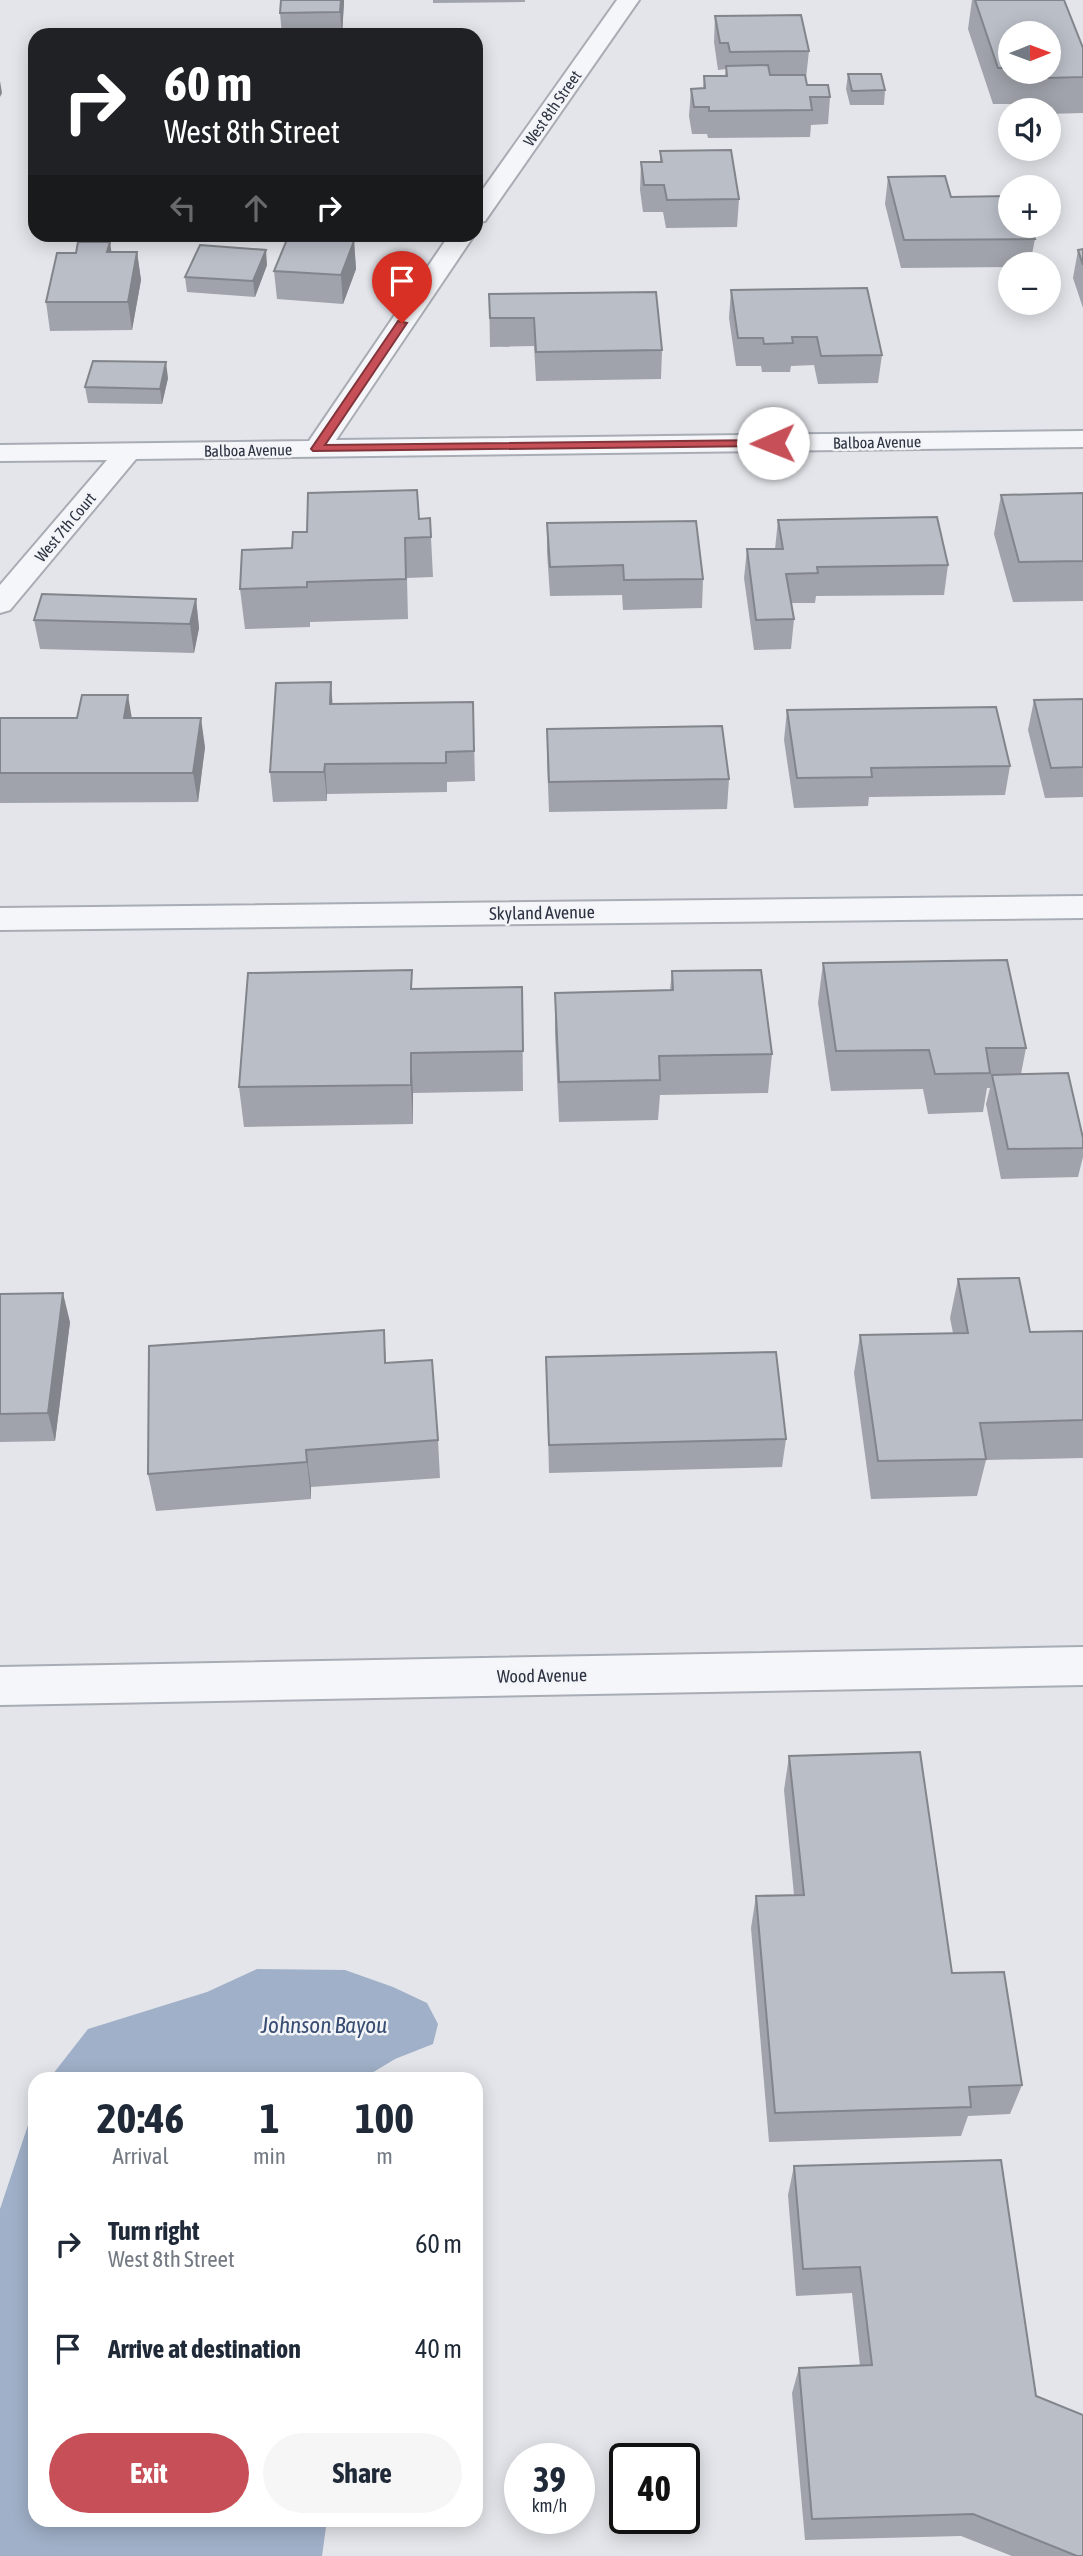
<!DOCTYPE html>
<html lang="en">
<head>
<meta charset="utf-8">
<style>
  body { margin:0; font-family:"Asap Condensed",sans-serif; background:#f6f6f7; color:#1f2937; height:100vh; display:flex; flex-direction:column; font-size:26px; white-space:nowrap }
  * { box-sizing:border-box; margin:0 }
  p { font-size:23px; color:#747a83 }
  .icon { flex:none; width:38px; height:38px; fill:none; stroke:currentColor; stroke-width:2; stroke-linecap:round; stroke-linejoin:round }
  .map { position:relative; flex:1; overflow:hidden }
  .details { position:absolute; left:28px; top:2072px; width:455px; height:455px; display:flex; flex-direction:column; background:#fff; border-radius:21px; box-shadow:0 4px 18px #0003 }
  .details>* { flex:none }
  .guide { position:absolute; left:28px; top:28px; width:455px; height:214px; border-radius:21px; box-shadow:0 4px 18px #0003; background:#202124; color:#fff; overflow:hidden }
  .needle { width:46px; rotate:89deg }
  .tools { position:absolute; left:998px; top:21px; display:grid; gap:14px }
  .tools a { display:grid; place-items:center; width:63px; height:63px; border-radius:50%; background:#fff; box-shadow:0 4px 18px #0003; font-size:35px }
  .speed { position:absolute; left:504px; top:2443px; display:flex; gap:14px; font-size:35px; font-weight:700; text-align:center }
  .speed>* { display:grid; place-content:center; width:91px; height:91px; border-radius:50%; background:#fff; box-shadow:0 4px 18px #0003; line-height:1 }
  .speed small { font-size:18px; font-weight:400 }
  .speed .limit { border:4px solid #111; border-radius:10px; background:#fff; color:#111 }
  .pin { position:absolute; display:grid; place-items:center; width:60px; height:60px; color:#fff; margin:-72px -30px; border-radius:50% 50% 50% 0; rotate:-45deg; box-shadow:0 0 7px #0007 }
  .pin .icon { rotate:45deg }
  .me { position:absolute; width:77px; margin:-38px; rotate:269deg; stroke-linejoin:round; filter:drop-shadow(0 0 5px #0008) }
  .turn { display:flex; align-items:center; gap:24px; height:147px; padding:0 21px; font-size:32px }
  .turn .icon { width:91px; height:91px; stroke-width:2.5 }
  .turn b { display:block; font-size:49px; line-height:60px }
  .lanes { display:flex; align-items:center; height:66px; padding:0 21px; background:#0003; justify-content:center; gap:35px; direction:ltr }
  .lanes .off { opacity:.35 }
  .eta { display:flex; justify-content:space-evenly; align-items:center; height:119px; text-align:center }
  .eta b { font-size:42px; font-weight:700; line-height:49px }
  .primary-button { display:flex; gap:14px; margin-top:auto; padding:14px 21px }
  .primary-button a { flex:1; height:80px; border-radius:42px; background:#c75058; color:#fff; font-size:28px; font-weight:700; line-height:80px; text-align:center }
  .primary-button a+a { background:#f6f6f7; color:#1f2937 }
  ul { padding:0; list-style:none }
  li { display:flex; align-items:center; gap:21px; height:105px; padding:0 21px }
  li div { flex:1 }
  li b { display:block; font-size:26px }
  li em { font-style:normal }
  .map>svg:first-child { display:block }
  .water { fill:#a0b0c8 }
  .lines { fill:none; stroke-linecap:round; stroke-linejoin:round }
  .minor-casing { stroke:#a8acb4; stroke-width:4 }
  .minor { fill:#f5f6f9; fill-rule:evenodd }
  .wall { fill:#a0a3ab; fill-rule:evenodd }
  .shaded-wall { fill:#82858b }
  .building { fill:#babec7; stroke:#82858b; stroke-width:2 }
  .route { fill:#c75058; stroke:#813439; stroke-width:2 }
  .labels { text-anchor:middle; stroke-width:5; stroke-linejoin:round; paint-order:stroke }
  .far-street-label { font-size:16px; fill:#2c3241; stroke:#f2f4f7 }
  .street-label { font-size:18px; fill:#2c3241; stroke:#f2f4f7 }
  .near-water-label { font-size:23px; font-style:italic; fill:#384d73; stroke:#f2f4f7 }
</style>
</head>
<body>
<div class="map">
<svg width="1083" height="2556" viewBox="0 0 1083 2556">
  <rect width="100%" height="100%" fill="#e3e5ea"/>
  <g class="water">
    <path d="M257,1969L345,1970L393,1987L427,2003L438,2024L433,2044L395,2059L362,2079H49L88,2029L207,1992Z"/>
    <path d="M35,2104V2520H327L322,2556H0V2209Z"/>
  </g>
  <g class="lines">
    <g class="minor-casing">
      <g id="minor">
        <path d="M617,0H639L485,221L476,223V199Z"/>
        <path d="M450,234H475L336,440L1083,431V447L136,459L10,610L0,613V585L107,460L0,461V445L309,441Z"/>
        <path d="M1083,896V918L0,930V908Z"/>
        <path d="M1083,1647V1685L0,1705V1667Z"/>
      </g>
    </g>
    <use href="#minor" class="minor"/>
  </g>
  <g class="wall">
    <path d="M281,0H344L342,35H282L280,13Z"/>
    <path d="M433,0H525V2L433,3Z"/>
    <path d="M972,0H1064L1083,48V113L1048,114V110H1039L1036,104H993L968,29ZM1010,33L1048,72H1010Z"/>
    <path d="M715,16L809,51L806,78H805L807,85L830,97L828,124L811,125L810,137L708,138L707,134H692L689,116L691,89H703L704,76H725L726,69L718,70L714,42Z"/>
    <path d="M848,74L885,90L884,105H850L846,89Z"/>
    <path d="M660,151L739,199L737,227L666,228L663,212H643L640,190L641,162H660Z"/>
    <path d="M888,177L1035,239L1030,264H1010V267L901,268L885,204Z"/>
    <path d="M354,241L356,269L343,304L277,299L274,271Z"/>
    <path d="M1083,249V308L1073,278L1078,250Z"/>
    <path d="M112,252H137L141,280L132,330L50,331L46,302Z"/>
    <path d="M267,265L255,297L187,292L185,277Z"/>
    <path d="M731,290L882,355L878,383L818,384L814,365L791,366L790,372H762L761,366H736L729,318Z"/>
    <path d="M489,294L662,350L661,379L536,381L534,346L490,347Z"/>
    <path d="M168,378L162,404L88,403L85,387Z"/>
    <path d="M1083,493V601L1013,602L994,534L1001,495Z"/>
    <path d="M430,518L433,577L407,578L408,619L310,622V627L245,629L240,589L292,548L307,532Z"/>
    <path d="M778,520L948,565L944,595L816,596L815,603H791L794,619L791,649L754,650L744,578L747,549H775Z"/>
    <path d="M547,523L703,579L702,608L623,610L622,595L550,596L547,552Z"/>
    <path d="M196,599L199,628L194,653L40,649L34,620Z"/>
    <path d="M1083,699V797L1045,798L1028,730L1034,700Z"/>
    <path d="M473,702L475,781L447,782V792L327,794V801L273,802L270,772L333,704Z"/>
    <path d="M787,710L1010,766L1005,795L869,797L868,806L794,808L784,740Z"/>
    <path d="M0,718H132L205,747L198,802L0,803Z"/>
    <path d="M547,729L729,779L727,809L549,812L547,759Z"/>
    <path d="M823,963L1026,1048L1021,1074L1083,1138V1157L1078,1177L1001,1179L986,1104L990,1088H987L983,1112L928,1114L923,1089L831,1091L818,1003Z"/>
    <path d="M672,971L772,1054L768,1093L660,1095L658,1120L559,1122L555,1033V993L670,990Z"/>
    <path d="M522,987L523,1091L413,1093V1124L244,1127L239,1087L413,989Z"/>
    <path d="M958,1279L1030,1332L1083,1331V1458L986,1460L977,1496L871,1499L854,1373L860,1335L953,1333L950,1318Z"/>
    <path d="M0,1294L70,1322L55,1441L0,1442Z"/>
    <path d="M384,1330L386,1363L438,1440L440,1478L311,1487V1499L156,1511L148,1474Z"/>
    <path d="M546,1357L786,1439L782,1467L549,1473Z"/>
    <path d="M789,1756L952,1973L1022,2085L1010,2114L968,2116L961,2136L769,2142L751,1928L756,1896L794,1895L784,1790Z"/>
    <path d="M794,2166L1036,2396L1083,2556H1012L961,2536L805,2540L792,2393L799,2368L860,2366L852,2293L796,2296L788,2195Z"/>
  </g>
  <g class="shaded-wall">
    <path d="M341,0H344V3L342,35L340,12Z"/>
    <path d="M0,81L2,93L0,97Z"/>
    <path d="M354,241L356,269L343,304L341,275Z"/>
    <path d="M110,242L114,270L107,252Z"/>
    <path d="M266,250L267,265L255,297L253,281Z"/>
    <path d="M137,252L141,280L132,330L128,302Z"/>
    <path d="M166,362L168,378L162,404L160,389Z"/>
    <path d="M196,599L199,628L194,653L190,624Z"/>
    <path d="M331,682L333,711L330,704Z"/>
    <path d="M128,695L133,725L124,718Z"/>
    <path d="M201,718L205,747L198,802L193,773Z"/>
    <path d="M325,764L327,794V801L324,772Z"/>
    <path d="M411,1053L413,1093V1124L411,1085Z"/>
    <path d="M63,1293L70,1322L55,1441L48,1413Z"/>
    <path d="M306,1450L311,1487V1499L307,1462Z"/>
  </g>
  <g class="building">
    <path d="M281,0H341L340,12L280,13Z"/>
    <path d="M975,0H1064L1083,48V77L1046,78L1044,72H1048V33H1010V68H998Z"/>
    <path d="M801,15L809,51L730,52L728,43H720L715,16Z"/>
    <path d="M768,65L770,75H805L807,85H828L830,97H810L812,110L709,111V107H694L691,89L705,88L704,76H727L726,66Z"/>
    <path d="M848,74H881L885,90L852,91Z"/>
    <path d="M731,150L739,199L667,200L664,185H644L641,162H662L660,151Z"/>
    <path d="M945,176L951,197L1010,196V226H1030L1035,239L904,240L888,177Z"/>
    <path d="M288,237L354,241L341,275L274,271Z"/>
    <path d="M78,242H110L107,252H137L128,302H46L57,253H76Z"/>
    <path d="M200,245L266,250L253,281L185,277Z"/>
    <path d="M1083,249V265L1078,250Z"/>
    <path d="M867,288L882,355L821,356L817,337H792L793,343L764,344L763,338H738L731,290Z"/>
    <path d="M656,292L662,350L536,352L534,318H490L489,294Z"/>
    <path d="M93,361L166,362L160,389L85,387Z"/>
    <path d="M417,490L419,519L430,518L431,537L405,538L406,579L307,582V587L240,589L242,550L292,548L293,532H307L308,493Z"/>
    <path d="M1083,493V561L1019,562L1001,495Z"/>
    <path d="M937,517L948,565L817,567L818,573L786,574L794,619L756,620L747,549H783L778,520Z"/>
    <path d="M696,521L703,579L624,580L623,565L550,567L547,523Z"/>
    <path d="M42,594L196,599L190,624L34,620Z"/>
    <path d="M331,682L330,704L473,702L474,751L446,752V763L325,764L324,772H270L276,683Z"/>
    <path d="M82,695H128L124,718H201L193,773H0V718H77Z"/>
    <path d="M1083,699V767L1051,768L1034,700Z"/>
    <path d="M996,707L1010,766L871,768L872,777L797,778L787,710Z"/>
    <path d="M722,726L729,779L549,782L547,729Z"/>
    <path d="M1007,960L1026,1048H986L990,1073L935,1074L929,1050L836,1051L823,963Z"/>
    <path d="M412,970L411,989L522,987L523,1051L411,1053V1085L239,1087L248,973Z"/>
    <path d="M761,970L772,1054L659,1056L660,1080L559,1082L555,993L673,990L672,971Z"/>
    <path d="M1068,1073L1083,1138V1148L1008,1149L992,1075Z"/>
    <path d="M1019,1278L1030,1332L1083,1331V1420L980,1423L986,1459L878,1461L860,1335L968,1333L958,1279Z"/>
    <path d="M63,1293L48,1413L0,1414V1294Z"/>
    <path d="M384,1330L385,1363L432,1360L438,1440L306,1450L307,1462L148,1474L149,1346Z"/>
    <path d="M776,1352L786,1439L549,1445L546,1357Z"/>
    <path d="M920,1752L952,1973L1004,1972L1022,2085L969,2087L971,2107L775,2113L756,1896L804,1895L789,1756Z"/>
    <path d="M1001,2160L1036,2396L1083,2415V2556H1077L973,2514L812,2519L799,2368L872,2365L860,2267L803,2269L794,2166Z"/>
  </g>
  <path class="route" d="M398,321L407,323L325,445L773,440L779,443L773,446L313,451L311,449Z"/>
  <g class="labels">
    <g class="far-street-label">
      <text transform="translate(552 108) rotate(-55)" y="6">West 8th Street</text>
      <text transform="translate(877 442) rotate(-1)" y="6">Balboa Avenue</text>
      <text transform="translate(248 450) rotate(-1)" y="6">Balboa Avenue</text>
      <text transform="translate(65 527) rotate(-50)" y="6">West 7th Court</text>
    </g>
    <g class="street-label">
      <text transform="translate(542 913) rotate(-1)" y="6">Skyland Avenue</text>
      <text transform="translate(542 1676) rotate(-1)" y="6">Wood Avenue</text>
    </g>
    <g class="near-water-label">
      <text x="324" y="2033">Johnson Bayou</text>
    </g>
  </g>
</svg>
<div class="tools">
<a><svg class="needle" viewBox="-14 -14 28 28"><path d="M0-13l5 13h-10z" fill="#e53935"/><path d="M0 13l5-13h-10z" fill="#747a83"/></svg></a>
<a><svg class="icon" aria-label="sound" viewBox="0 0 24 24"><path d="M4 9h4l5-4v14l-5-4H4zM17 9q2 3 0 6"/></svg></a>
<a>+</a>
<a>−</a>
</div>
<div class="speed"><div>39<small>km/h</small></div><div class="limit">40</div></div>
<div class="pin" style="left:402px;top:323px;background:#d93025"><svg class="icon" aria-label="arrive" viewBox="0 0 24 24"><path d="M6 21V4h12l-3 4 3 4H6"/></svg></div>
<svg class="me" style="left:773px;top:443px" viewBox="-20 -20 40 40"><circle r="19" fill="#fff"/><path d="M0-13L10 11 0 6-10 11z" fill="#c75058"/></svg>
<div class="guide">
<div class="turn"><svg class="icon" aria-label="right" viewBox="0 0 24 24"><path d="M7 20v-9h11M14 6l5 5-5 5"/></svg><div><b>60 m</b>West 8th Street</div></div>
<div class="lanes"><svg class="icon off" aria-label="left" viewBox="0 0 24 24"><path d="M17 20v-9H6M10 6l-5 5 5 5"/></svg><svg class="icon off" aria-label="ahead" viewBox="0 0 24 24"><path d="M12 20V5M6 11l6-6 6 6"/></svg><svg class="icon" aria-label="right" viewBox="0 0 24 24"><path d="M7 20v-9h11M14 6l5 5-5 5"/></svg></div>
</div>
<section class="details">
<div class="eta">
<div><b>20:46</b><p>Arrival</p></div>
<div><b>1</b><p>min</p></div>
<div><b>100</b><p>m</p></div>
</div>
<ul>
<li><svg class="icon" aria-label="right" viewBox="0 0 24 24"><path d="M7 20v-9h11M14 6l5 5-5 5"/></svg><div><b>Turn right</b><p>West 8th Street</p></div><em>60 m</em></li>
<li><svg class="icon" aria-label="arrive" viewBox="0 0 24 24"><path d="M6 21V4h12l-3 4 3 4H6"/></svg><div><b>Arrive at destination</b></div><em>40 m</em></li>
</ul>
<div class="primary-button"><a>Exit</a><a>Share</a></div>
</section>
</div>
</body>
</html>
